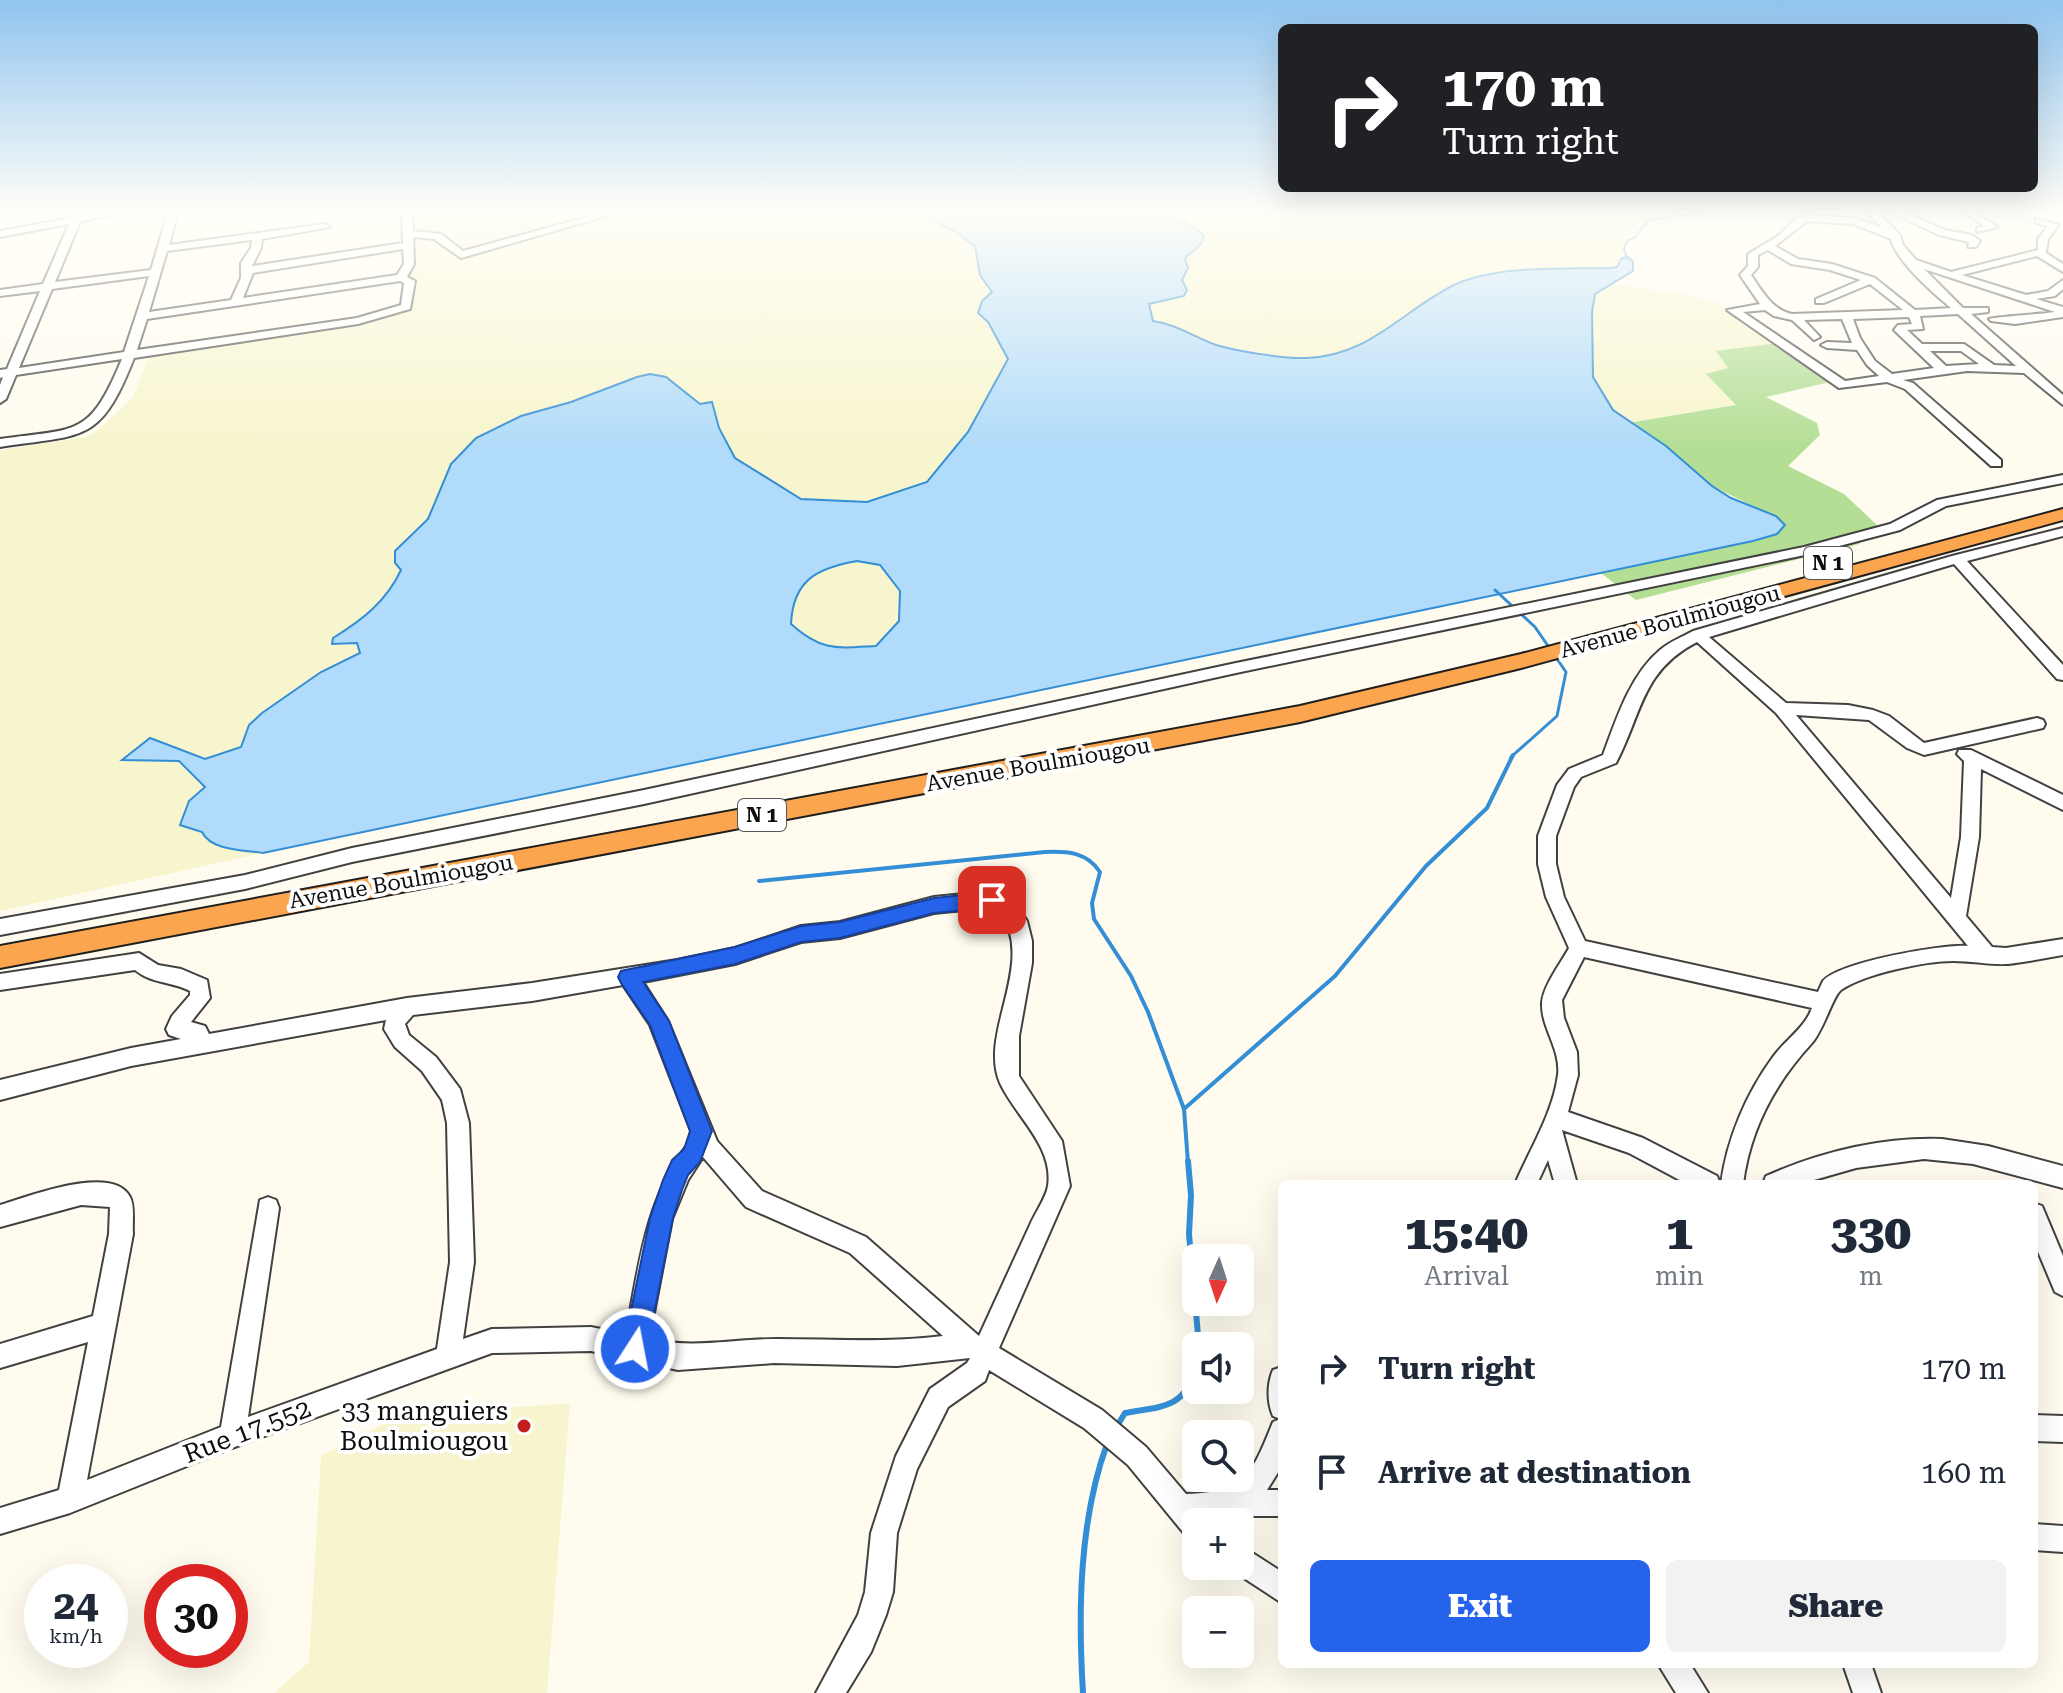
<!DOCTYPE html>
<html lang="en">
<head>
<meta charset="utf-8">
<style>
  body { margin:0; font-family:"Roboto Serif",serif; background:#f2f2f3; color:#1f2937; height:100vh; display:flex; flex-direction:column; font-size:30px; white-space:nowrap }
  * { box-sizing:border-box; margin:0 }
  p { font-size:26px; color:#747a83 }
  .icon { flex:none; width:44px; height:44px; fill:none; stroke:currentColor; stroke-width:2; stroke-linecap:round; stroke-linejoin:round }
  .map { position:relative; flex:1; overflow:hidden }
  .details { position:absolute; left:1278px; top:1180px; width:760px; height:488px; display:flex; flex-direction:column; background:#fff; border-radius:12px; box-shadow:0 8px 32px #0002 }
  .details>* { flex:none }
  .banner { position:absolute; left:1278px; top:24px; width:760px; height:168px; border-radius:12px; box-shadow:0 8px 32px #0002; background:#202124; color:#fff; overflow:hidden }
  .needle { width:52px; rotate:183deg }
  .fabs { position:absolute; left:1182px; top:1244px; display:grid; gap:16px }
  .fabs a { display:grid; place-items:center; width:72px; height:72px; border-radius:12px; background:#fff; box-shadow:0 8px 32px #0002; font-size:40px }
  .speed { position:absolute; left:24px; top:1564px; display:flex; gap:16px; font-size:40px; font-weight:700; text-align:center }
  .speed>* { display:grid; place-content:center; width:104px; height:104px; border-radius:50%; background:#fff; box-shadow:0 8px 32px #0002; line-height:1 }
  .speed small { font-size:20px; font-weight:400 }
  .speed .limit { border:12px solid #d22; background:#fff; color:#111 }
  .pin { position:absolute; display:grid; place-items:center; width:68px; height:68px; color:#fff; margin:-34px; border-radius:16px; box-shadow:0 4px 12px #0006 }
  .me { position:absolute; width:88px; margin:-44px; rotate:11deg; stroke-linejoin:round; filter:drop-shadow(0 0 6px #0008) }
  .turn { display:flex; align-items:center; gap:28px; height:168px; padding:0 32px; font-size:36px }
  .turn .icon { width:104px; height:104px; stroke-width:2.5 }
  .turn b { display:block; font-size:56px; line-height:68px }
  .eta { display:flex; justify-content:space-evenly; align-items:center; height:136px; text-align:center }
  .eta b { font-size:48px; font-weight:800; line-height:56px }
  .action { display:flex; gap:16px; margin-top:auto; padding:16px 32px }
  .action a { flex:1; height:92px; border-radius:12px; background:#2563eb; color:#fff; font-size:32px; font-weight:800; line-height:92px; text-align:center }
  .action a+a { background:#f2f2f3; color:#1f2937 }
  ul { padding:0; list-style:none }
  li { display:flex; align-items:center; gap:24px; height:104px; padding:0 32px }
  li div { flex:1 }
  li b { display:block; font-size:30px }
  li em { font-style:normal }
  .map>svg:first-child { display:block }
  .farmland { fill:#f7f5cd }
  .forest { fill:#b3de94 }
  .water { fill:#b0dbfa; stroke:#338ed5; stroke-width:2; fill-rule:evenodd }
  .lines { fill:none; stroke-linecap:round; stroke-linejoin:round }
  .stream-far3 { stroke:#338ed5; stroke-width:2 }
  .stream-far2 { stroke:#338ed5; stroke-width:3 }
  .stream-far1 { stroke:#338ed5; stroke-width:4 }
  .stream { stroke:#338ed5; stroke-width:6 }
  .minor-casing { stroke:#414141; stroke-width:4 }
  .highway-casing { stroke:#1f1f1f; stroke-width:4 }
  .minor { fill:#fff; fill-rule:evenodd }
  .highway { fill:#fca54f; fill-rule:evenodd }
  .route { fill:#2563eb; stroke:#184099; stroke-width:2 }
  .poi-dot { fill:#c61d1f; stroke:#fff; stroke-width:3 }
  .labels { text-anchor:middle; stroke-width:8; stroke-linejoin:round; paint-order:stroke }
  .shield { fill:#fff; stroke:#565656; stroke-width:2 }
  .shield-label { font-size:20px; font-weight:bold; fill:#0e0e0e }
  .street-label { font-size:22px; fill:#0e0e0e; stroke:#fff }
  .near-poi-label { font-size:26px; fill:#0e0e0e; stroke:#fff; text-anchor:end }
  .near-street-label { font-size:26px; fill:#0e0e0e; stroke:#fff }
</style>
</head>
<body>
<div class="map">
<svg width="2063" height="1693" viewBox="0 0 2063 1693">
  <rect width="100%" height="100%" fill="#fffcef"/>
  <g class="farmland">
    <path d="M440,212H924L935,222L953,230L975,246L977,264L992,292L988,322L1008,359L968,432L927,482L867,502L801,499L735,458L719,428L712,403L701,404L666,377L650,374L637,377L571,403L521,416L441,491L428,519L403,540L401,570L381,604L333,638L346,645L357,643L361,653L321,672L262,713L249,725L241,747L205,759L150,738L123,760L179,761L205,787L203,832L220,846L263,853L0,911V450L85,437L97,431L133,397L149,355L295,335L405,313L410,221Z"/>
    <path d="M1165,212H1675L1644,219V229L1629,236L1623,244L1622,258L1617,267L1491,274L1424,303L1387,332L1365,343L1338,353L1309,358L1286,357L1217,345L1170,323L1153,321L1148,305L1184,296L1185,258L1201,244L1204,236L1194,227Z"/>
    <path d="M1610,284L1683,294L1715,302L1778,343L1728,368L1707,374L1736,405L1628,423L1613,410L1593,378L1592,312L1595,294Z"/>
    <path d="M857,561L880,565L900,591L899,621L876,646L827,648L805,637L791,624L792,606L801,585L821,571Z"/>
    <path d="M570,1403L547,1693H274L309,1662L321,1456L399,1416Z"/>
  </g>
  <path class="forest" d="M1778,343L1830,382L1766,397L1817,423L1820,435L1788,466L1844,494L1877,525L1859,544L1636,600L1601,573L1753,541L1757,508L1712,486L1666,446L1628,423L1736,405L1706,374L1728,368L1716,351Z"/>
  <path class="water" d="M924,212H1165L1194,227L1204,236L1201,244L1185,258L1188,268L1182,280L1187,290L1184,296L1149,304L1153,321C1176,324 1194,337 1216,345C1236,351 1285,359 1306,358C1369,356 1401,312 1452,286C1495,265 1562,269 1609,268L1617,267L1622,258L1628,257L1633,262V271L1595,294L1592,312L1593,377L1613,410L1666,446L1712,486L1731,498L1776,516L1785,525L1777,534L1753,541L263,853C245,850 211,851 202,832L180,825L189,801L205,787L179,761L122,760L150,738L205,759L241,747L249,725L262,713L321,672L360,653L357,643L332,644L333,638C362,620 386,602 401,570L395,563V551L428,519L451,464L476,438L521,416L571,402L637,377L650,374L666,377L700,404L712,402L719,428L735,458L801,499L867,502L927,482L968,432L1008,359L988,322L978,313L982,301L992,292L980,275L975,246L953,230L935,222ZM857,561L880,565L900,591L899,621L876,646C838,648 822,652 791,624C793,580 817,568 857,561Z"/>
  <g class="lines">
    <path class="stream-far3" d="M1627,259L1624,249L1627,241L1635,237L1649,220L1705,212"/>
    <path class="stream-far2" d="M1495,590L1535,627L1566,672L1557,716L1511,757"/>
    <g class="stream-far1">
      <path d="M759,881L1045,852C1067,851 1087,852 1100,872L1092,903L1094,919L1131,976L1148,1012L1184,1109L1188,1163"/>
      <path d="M1184,1109L1335,976L1426,866L1487,808L1513,755"/>
    </g>
    <g class="stream">
      <path d="M1188,1161L1191,1195L1189,1234L1199,1346"/>
      <path d="M1117,1426L1125,1413C1161,1406 1180,1410 1196,1373"/>
      <path d="M1083,1693C1078,1612 1079,1521 1107,1444"/>
    </g>
    <g class="minor-casing">
      <g id="minor">
        <path d="M71,212H81V216L121,212L80,222L55,282L151,270L168,212H178L169,245L325,224L330,227L262,239L261,248L252,266L403,243L402,212H412L413,231L441,234L463,251L605,212H620L461,258L434,239L413,237L414,264L407,277L415,281L410,309L358,324L134,358C100,444 85,434 0,447V439C78,428 89,438 122,359L16,375L6,399L0,403V385L3,377L0,378V370L7,369L40,291L0,296V290L43,284L69,224L0,237V231L71,218ZM252,240L251,248L241,263V278L231,300L149,312L167,251ZM403,249L404,264L397,275L243,298L253,273ZM149,276L124,352L19,368L52,289ZM400,281L404,283L401,305L357,318L137,350L147,319Z"/>
        <path d="M1867,212H1877L1900,235L1903,245L1916,260L1951,272L2038,250V239L2048,226L2036,223V219L2059,225L2048,239L2046,253L2063,264V272L2037,256L1962,275L2026,295L2048,291L2063,280V289L2055,296L2036,299L2063,307V317L2015,324L1991,321L1989,319C1993,317 2043,314 2055,312L1924,269L1963,308H1988V312L1971,314L2063,395V405L2024,373L1967,371L1903,380L1913,383L2001,460V466H1991L1905,389L1887,382L1839,388L1727,310L1760,304L1740,275L1748,266V254L1778,236L1797,218L1807,215L1855,218L1882,228ZM1807,221L1853,224L1891,239C1896,261 1933,293 1951,308L1915,310L1875,278L1832,264L1798,259L1775,246ZM1768,250L1791,264L1830,270L1861,280L1816,299V303H1824L1870,284L1903,310L1792,314C1771,309 1763,292 1751,275L1758,267V255ZM1765,310L1774,316L1792,320L1814,340L1820,337L1804,320L1842,319L1852,343L1827,342L1821,345L1827,348L1857,350L1867,365L1879,376L1845,381L1743,312ZM1958,314L2016,366L1994,365L1964,344H1922L1907,330L1923,329L1920,316ZM1909,317L1912,324L1898,325L1894,330L1934,368L1892,374L1875,361L1860,338L1853,319ZM1930,351H1961L1979,364L1946,366Z"/>
        <path d="M1891,212H1903L1945,230L1972,235L1980,241L1976,247H1968L1969,242L1939,235Z"/>
        <path d="M1963,212H1974L1998,227L1977,232V228L1984,226Z"/>
        <path d="M2063,475V483L1946,506L1900,530L1805,555L1236,673L644,804L352,862L245,889L0,935V919L245,875L352,848L644,790L1236,663L1804,547L1890,524L1937,500Z"/>
        <path d="M2063,528V536L1967,561L2063,665V680L2057,679L1954,564L1709,637L1786,703L1848,705L1873,710L1889,716L1924,743L2037,718L2043,720L2045,724L2043,728L1924,755L1907,748L1869,720L1796,715L1951,898L1961,837L1964,761L1957,754L1959,750H1971L2063,795V810L1981,769L1979,837L1966,916L1992,947L2006,948L2063,939V955C2045,958 2027,962 2008,964C1990,965 1972,961 1953,961C1926,961 1863,974 1841,990C1833,996 1824,1029 1812,1043C1775,1083 1750,1129 1743,1184H1721C1727,1139 1746,1094 1773,1057C1785,1040 1805,1028 1812,1008L1584,957L1562,1000L1564,1018L1577,1052L1578,1075L1568,1112L1643,1138L1717,1176L1720,1184H1687L1629,1153L1562,1130L1577,1184H1555L1548,1160L1537,1184H1515C1530,1149 1553,1113 1558,1075C1561,1049 1541,1028 1542,1003C1543,986 1561,963 1569,948L1546,897L1538,864V836L1557,785L1569,769L1603,755C1616,720 1630,675 1660,650C1669,642 1682,637 1693,631L1952,556ZM1697,642L1776,713L1968,946C1942,944 1840,962 1823,981C1823,981 1818,992 1818,992L1585,941L1564,897L1556,864V836L1574,787L1581,777L1616,763C1642,714 1641,671 1697,642Z"/>
        <path d="M984,892L1013,899L1027,921L1032,941V963L1019,1036V1076L1062,1141L1070,1186L999,1348L1102,1410L1146,1447L1186,1494C1246,1492 1252,1474 1273,1422L1280,1419L1273,1416C1267,1402 1267,1384 1273,1370L1282,1367V1466L1267,1490H1282V1516H1227L1196,1522V1541L1187,1537L1128,1465L1084,1428L989,1370L985,1381L948,1407L917,1469L897,1533L893,1592L886,1615L871,1652L846,1693H816L858,1615L865,1592L871,1533L896,1456L930,1389L967,1363L970,1358L897,1366L774,1363L678,1370L591,1351L492,1353L232,1448L70,1513L0,1534V1508L59,1490L88,1342L0,1368V1344L93,1316L109,1234L110,1207L81,1205L0,1227V1205C27,1197 113,1163 130,1197C135,1206 132,1223 133,1234L87,1480L221,1427L260,1200L268,1197L276,1200L279,1208L248,1417L437,1349L450,1262L447,1123L442,1100L422,1071L395,1047L384,1029L386,1020L131,1066L0,1100V1080L131,1048L181,1039L169,1035L166,1029L172,1016L190,995V991C171,981 152,984 135,970L0,990V974L139,953L158,965L181,969L207,980L210,998L191,1022L205,1026L209,1034L407,998L532,983L677,960L735,948L801,926L840,922L934,897ZM984,908L1000,911C1037,964 978,1032 1000,1083C1015,1116 1054,1146 1048,1186C1046,1198 1035,1213 1030,1225C1013,1262 996,1299 979,1336L866,1237L762,1191L717,1141L668,1021L643,982L735,964L801,942L840,938L934,913ZM623,985L650,1025L697,1146L685,1148C645,1202 638,1270 626,1334L591,1327L492,1329L463,1339L474,1262L469,1123L460,1089L436,1057L409,1035L405,1024L413,1015L532,1001ZM703,1157L746,1207L850,1253L943,1336C887,1343 833,1339 777,1339C731,1339 695,1349 649,1339L672,1219L688,1180Z"/>
        <path d="M1942,1139L1988,1146L2063,1166V1188L1973,1164L1924,1159L1856,1168L1800,1184H1763L1766,1176C1821,1152 1881,1137 1942,1139Z"/>
        <path d="M2034,1203L2042,1206L2063,1256V1296L2055,1292L2034,1242Z"/>
        <path d="M2034,1415L2063,1416V1442L2034,1441Z"/>
        <path d="M2034,1524L2063,1526V1552L2034,1550Z"/>
        <path d="M1240,1545L1282,1572V1603L1230,1569L1229,1566H1240Z"/>
        <path d="M1658,1664H1690L1708,1693H1676Z"/>
        <path d="M1843,1664H1871L1881,1693H1853Z"/>
      </g>
    </g>
    <g class="highway-casing">
      <path id="highway" d="M2063,509V520L1521,668L1300,722L0,968V946L1300,706L1521,654Z"/>
    </g>
    <use href="#minor" class="minor"/>
    <use href="#highway" class="highway"/>
  </g>
  <linearGradient id="sky" x2="0" y2="1"><stop stop-color="#91c4ef"/><stop offset="0.47" stop-color="#fffef8"/><stop offset="1" stop-color="#fffef8" stop-opacity="0"/></linearGradient>
  <rect width="2063" height="449" fill="url(#sky)"/>
  <path class="route" d="M992,892L998,895L1001,900L998,905L992,908L934,913L840,938L801,942L735,964L643,982L669,1021L712,1131L700,1162L688,1175L682,1190L673,1218L647,1349L644,1358L635,1361L626,1358L623,1349L650,1218L663,1180L672,1160L684,1149L690,1131L650,1025L621,983L618,977L621,971L735,947L801,926L840,922L934,898Z"/>
  <circle class="poi-dot" cx="524" cy="1426" r="8"/>
  <g class="labels">
    <g class="shield">
      <rect x="1804" y="547" width="48" height="32" rx="6"/>
      <rect x="738" y="799" width="48" height="32" rx="6"/>
    </g>
    <g class="shield-label">
      <text x="1828" y="570">N 1</text>
      <text x="762" y="822">N 1</text>
    </g>
    <g class="street-label">
      <text transform="translate(1670 621) rotate(-15)" y="8">Avenue Boulmiougou</text>
      <text transform="translate(1038 764) rotate(-10)" y="8">Avenue Boulmiougou</text>
      <text transform="translate(401 881) rotate(-10)" y="8">Avenue Boulmiougou</text>
    </g>
    <g class="near-poi-label">
      <text x="508" y="1420">33 manguiers<tspan x="508" dy="30">Boulmiougou</tspan></text>
    </g>
    <g class="near-street-label">
      <text transform="translate(247 1431) rotate(-21)" y="9">Rue 17.552</text>
    </g>
  </g>
</svg>
<div class="fabs">
<a><svg class="needle" viewBox="-14 -14 28 28"><path d="M0-13l5 13h-10z" fill="#e53935"/><path d="M0 13l5-13h-10z" fill="#747a83"/></svg></a>
<a><svg class="icon" aria-label="sound" viewBox="0 0 24 24"><path d="M4 9h4l5-4v14l-5-4H4zM17 9q2 3 0 6"/></svg></a>
<a><svg class="icon" aria-label="search" viewBox="0 0 24 24"><circle cx="10" cy="10" r="6"/><path d="M15 15l6 6"/></svg></a>
<a>+</a>
<a>−</a>
</div>
<div class="speed"><div>24<small>km/h</small></div><div class="limit">30</div></div>
<div class="pin" style="left:992px;top:900px;background:#d93025"><svg class="icon" aria-label="arrive" viewBox="0 0 24 24"><path d="M6 21V4h12l-3 4 3 4H6"/></svg></div>
<svg class="me" style="left:635px;top:1349px" viewBox="-20 -20 40 40"><circle r="17" fill="#2563eb" stroke="#fff" stroke-width="3"/><path d="M0-11L8 9 0 5-8 9z" fill="#fff"/></svg>
<div class="banner">
<div class="turn"><svg class="icon" aria-label="right" viewBox="0 0 24 24"><path d="M7 20v-9h11M14 6l5 5-5 5"/></svg><div><b>170 m</b>Turn right</div></div>
</div>
<section class="details">
<div class="eta">
<div><b>15:40</b><p>Arrival</p></div>
<div><b>1</b><p>min</p></div>
<div><b>330</b><p>m</p></div>
</div>
<ul>
<li><svg class="icon" aria-label="right" viewBox="0 0 24 24"><path d="M7 20v-9h11M14 6l5 5-5 5"/></svg><div><b>Turn right</b></div><em>170 m</em></li>
<li><svg class="icon" aria-label="arrive" viewBox="0 0 24 24"><path d="M6 21V4h12l-3 4 3 4H6"/></svg><div><b>Arrive at destination</b></div><em>160 m</em></li>
</ul>
<div class="action"><a>Exit</a><a>Share</a></div>
</section>
</div>
</body>
</html>
